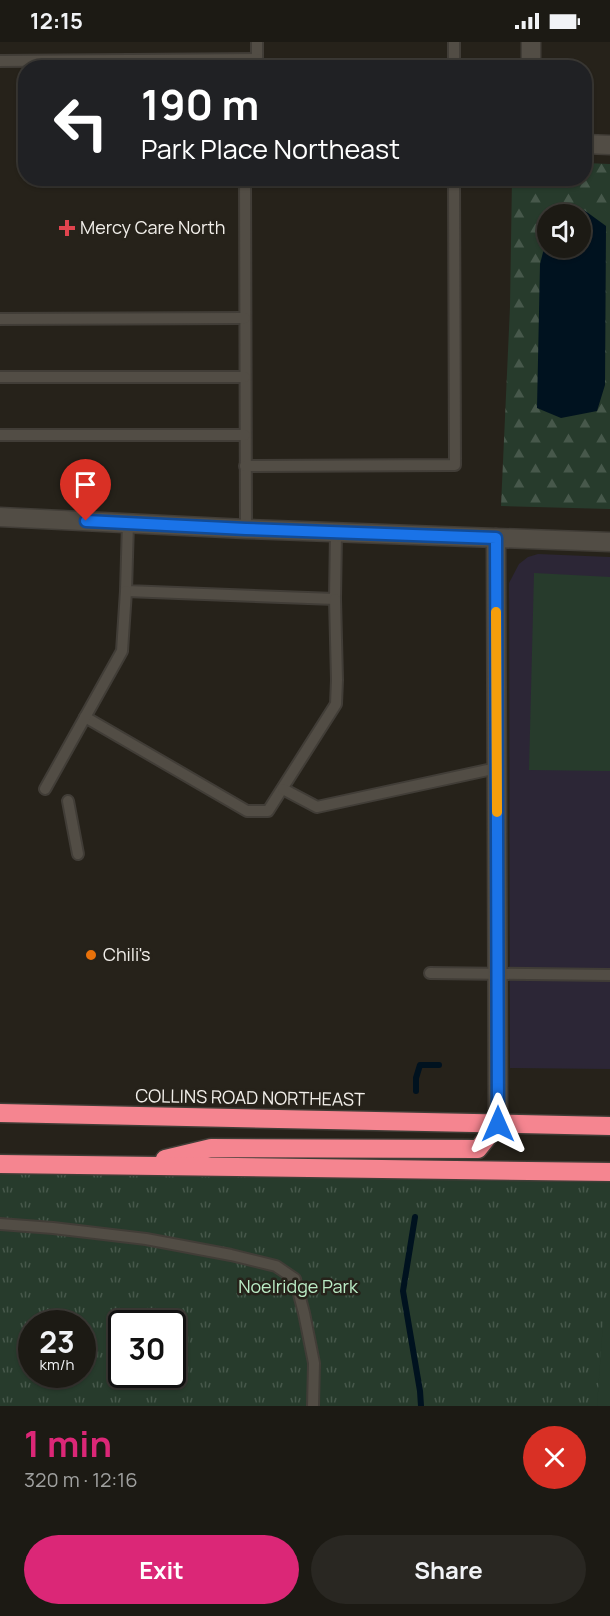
<!DOCTYPE html>
<html lang="en">
<head>
<meta charset="utf-8">
<style>
  body { margin:0; font-family:Manrope,sans-serif; background:#292722; color:#f1f3f6; height:100vh; display:flex; flex-direction:column; font-size:22px; white-space:nowrap }
  * { box-sizing:border-box; margin:0 }
  p { font-size:20px; color:#a0a1a0 }
  .icon { flex:none; width:33px; height:33px; fill:none; stroke:currentColor; stroke-width:2; stroke-linecap:round; stroke-linejoin:round }
  .map { position:relative; height:1364px; overflow:hidden }
  .details { display:flex; flex-direction:column; background:#1c1a14; flex:1 }
  .details>* { flex:none }
  .hud { position:absolute; left:18px; top:18px; width:574px; height:126px; border-radius:24px; box-shadow:0 2px 4px #0004,0 0 0 2px #3a3834; background:#202124; color:#fff; overflow:hidden }
  .tools { position:absolute; left:537px; top:162px; display:grid; gap:12px }
  .tools a { display:grid; place-items:center; width:54px; height:54px; border-radius:50%; background:#1c1a14; box-shadow:0 2px 4px #0004,0 0 0 2px #3a3834; font-size:30px }
  .speed { position:absolute; left:18px; top:1268px; display:flex; gap:12px; font-size:30px; font-weight:700; text-align:center }
  .speed>* { display:grid; place-content:center; width:78px; height:78px; border-radius:50%; background:#1c1a14; box-shadow:0 2px 4px #0004,0 0 0 2px #3a3834; line-height:1 }
  .speed small { font-size:15px; font-weight:400 }
  .speed .limit { border:3px solid #111; border-radius:9px; background:#fff; color:#111 }
  .pin { position:absolute; display:grid; place-items:center; width:51px; height:51px; color:#fff; margin:-62px -26px; border-radius:50% 50% 50% 0; rotate:-45deg; box-shadow:0 0 6px #0007 }
  .pin .icon { rotate:45deg }
  .me { position:absolute; width:66px; margin:-33px; rotate:0deg; stroke-linejoin:round; filter:drop-shadow(0 0 4px #0008) }
  .turn { display:flex; align-items:center; gap:21px; height:126px; padding:0 24px; font-size:27px }
  .turn .icon { width:78px; height:78px; stroke-width:2.5 }
  .turn b { display:block; font-size:42px; line-height:51px }
  .round { display:grid; place-items:center; flex:none; width:63px; height:63px; border-radius:32px; background:#292722 }
  .overview { display:flex; align-items:center; justify-content:space-between; height:102px; padding:0 24px }
  h1 { font-size:36px; font-weight:700; line-height:45px; color:#db2777 }
  .action { display:flex; gap:12px; margin-top:auto; padding:12px 24px }
  .action a { flex:1; height:69px; border-radius:36px; background:#db2777; color:#fff; font-size:24px; font-weight:700; line-height:69px; text-align:center }
  .action a+a { background:#292722; color:#f1f3f6 }
  .status { display:flex; justify-content:space-between; align-items:center; height:42px; padding:0 30px; background:#1c1a14; direction:ltr }
  .status svg { height:16px; fill:currentColor }
  .map>svg:first-child { display:block }
  .commercial { fill:#2c2636 }
  .forest { fill:url(#forest-firs); fill-rule:evenodd }
  .park { fill:url(#park-tufts); fill-rule:evenodd }
  .pitch { fill:#273b2c }
  .water { fill:#00121f }
  .lines { fill:none; stroke-linecap:round; stroke-linejoin:round }
  .stream { stroke:#00121f; stroke-width:6 }
  .lane-casing { stroke:#413d37; stroke-width:14 }
  .street-casing { stroke:#413d37; stroke-width:21 }
  .highway-casing { stroke:#413d37; stroke-width:21 }
  .lane { stroke:#524d45; stroke-width:10 }
  .street { stroke:#524d45; stroke-width:18 }
  .highway { stroke:#f58590; stroke-width:18 }
  .route-casing { stroke:#114b97; stroke-width:15 }
  .route { stroke:#1a73e8; stroke-width:10 }
  .slow { stroke:#f59e0b; stroke-width:10 }
  .health-dot { fill:#e0444e; stroke:#26221a; stroke-width:2 }
  .food-dot { fill:#e8710a; stroke:#26221a; stroke-width:2 }
  .labels { text-anchor:middle; stroke-width:5; stroke-linejoin:round; paint-order:stroke }
  .poi-label { font-size:18px; fill:#f2efea; stroke:#26221a; text-anchor:start }
  .street-label { font-size:18px; fill:#f2efea; stroke:#26221a }
  .park-label { font-size:18px; fill:#bbecc6; stroke:#26221a }
</style>
</head>
<body>
<div class="status"><b>12:15</b><svg viewBox="0 0 49 12"><path d="M0 12V9h3v3zM5 12V6h3v6zM10 12V3h3v9zM15 12V0h3v12zM26 1h20v11H26zM47 4h2v5h-2z"/></svg></div>
<div class="map">
<svg width="610" height="1364" viewBox="0 0 610 1364">
  <defs>
    <pattern id="forest-firs" width="22" height="20" patternUnits="userSpaceOnUse" patternTransform="scale(1.5)"><rect width="22" height="20" fill="#273b2c"/><path d="M5 1l3.5 6h-7zM16 11l3.5 6h-7z" fill="#47584b"/></pattern>
    <pattern id="park-tufts" width="24" height="20" patternUnits="userSpaceOnUse" patternTransform="scale(1.5)"><rect width="24" height="20" fill="#273b2c"/><path d="M3 7l-1-3M5 7V3M7 7l1-3M15 17l-1-3M17 17v-4M19 17l1-3" fill="none" stroke="#47584b"/></pattern>
  </defs>
  <rect width="100%" height="100%" fill="#26221a"/>
  <path class="commercial" d="M538,512L610,515V1027L510,1026L509,541L519,522L528,515Z"/>
  <path class="forest" d="M585,121L610,122V467L501,464L510,265L512,137L585,136ZM548,172H580V206H548Z"/>
  <path class="park" d="M0,1122L610,1130V1364H0ZM32,1281H82V1332H32ZM122,1281H172V1332H122Z"/>
  <g class="pitch">
    <path d="M534,531L610,535V729L529,728Z"/>
    <path d="M610,1275V1364H597L603,1281Z"/>
  </g>
  <path class="water" d="M584,168L606,184L605,343L597,369L561,376L537,366L540,222L547,195L548,206H580V172H553L554,171Z"/>
  <g class="lines">
    <g class="stream">
      <path d="M416,1049V1036L420,1023H439"/>
      <path d="M415,1175L403,1249L420,1349L421,1364"/>
    </g>
    <g class="lane-casing">
      <g id="lane">
        <path d="M257,0V26"/>
        <path d="M454,0V26"/>
        <path d="M0,19L257,17"/>
        <path d="M245,136L246,487"/>
        <path d="M0,277L245,276"/>
        <path d="M0,335H245"/>
        <path d="M0,393H245"/>
        <path d="M245,424L455,423L454,136"/>
        <path d="M128,481L126,549L335,557L336,490"/>
        <path d="M85,675L247,769H268L336,662L337,638L335,557"/>
        <path d="M45,747L122,609L126,549"/>
        <path d="M283,747L317,765L497,726"/>
        <path d="M68,759L78,812"/>
        <path d="M430,931L610,933"/>
        <path d="M0,1182L53,1186L146,1197L231,1213L276,1224L295,1237L304,1271L314,1321L313,1364"/>
      </g>
    </g>
    <g class="street-casing">
      <g id="street">
        <path d="M531,26V0"/>
        <path d="M585,102L610,103"/>
        <path d="M0,475L246,487L610,500"/>
        <path d="M496,496L498,1082"/>
      </g>
    </g>
    <g class="highway-casing">
      <g id="highway">
        <path d="M0,1071L610,1084"/>
        <path d="M165,1117L211,1106L478,1107L498,1082"/>
        <path d="M0,1122L610,1130"/>
      </g>
    </g>
    <use href="#lane" class="lane"/>
    <use href="#street" class="street"/>
    <use href="#highway" class="highway"/>
  </g>
  <g class="lines">
    <g class="route-casing">
      <path id="route" d="M86,479L246,487L496,496L498,1082"/>
    </g>
    <use href="#route" class="route"/>
    <path class="slow" d="M496,570L497,770"/>
  </g>
  <path class="health-dot" d="M64 177h6v6h6v6h-6v6h-6v-6h-6v-6h6z"/>
  <circle class="food-dot" cx="91" cy="913" r="6"/>
  <g class="labels">
    <g class="poi-label">
      <text x="80" y="192">Mercy Care North</text>
      <text x="103" y="919">Chili's</text>
    </g>
    <g class="street-label">
      <text transform="translate(250 1056) rotate(1)" y="6">COLLINS ROAD NORTHEAST</text>
    </g>
    <g class="park-label">
      <text x="298" y="1251">Noelridge Park</text>
    </g>
  </g>
</svg>
<div class="tools">
<a><svg class="icon" aria-label="sound" viewBox="0 0 24 24"><path d="M4 9h4l5-4v14l-5-4H4zM17 9q2 3 0 6"/></svg></a>
</div>
<div class="speed"><div>23<small>km/h</small></div><div class="limit">30</div></div>
<div class="pin" style="left:86px;top:479px;background:#d93025"><svg class="icon" aria-label="arrive" viewBox="0 0 24 24"><path d="M6 21V4h12l-3 4 3 4H6"/></svg></div>
<svg class="me" style="left:498px;top:1082px" viewBox="-20 -20 40 40"><path d="M0-17L14 15 0 8-14 15z" fill="#1a73e8" stroke="#fff" stroke-width="4"/></svg>
<div class="hud">
<div class="turn"><svg class="icon" aria-label="left" viewBox="0 0 24 24"><path d="M17 20v-9H6M10 6l-5 5 5 5"/></svg><div><b>190 m</b>Park Place Northeast</div></div>
</div>
</div>
<section class="details">
<div class="overview"><div><h1>1 min</h1><p>320 m · 12:16</p></div><a class="round" style="background:#d93025;color:#fff"><svg class="icon" aria-label="close" viewBox="0 0 24 24"><path d="M6 6l12 12M18 6L6 18"/></svg></a></div>
<div class="action"><a>Exit</a><a>Share</a></div>
</section>
</body>
</html>
